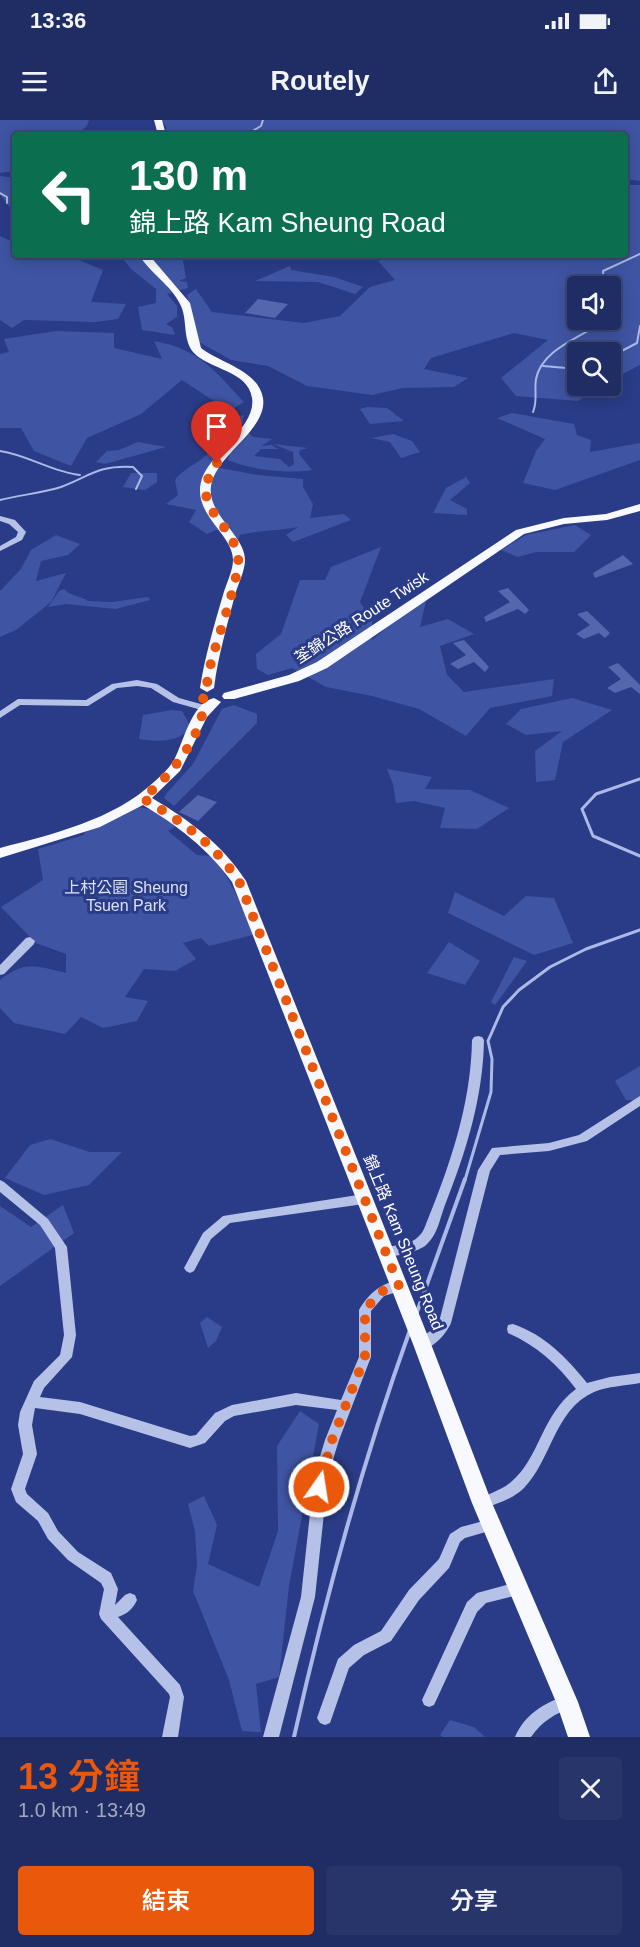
<!DOCTYPE html>
<html lang="zh-TW">
<head>
<meta charset="utf-8">
<style>
  body { margin:0; font-family:Arial,"Noto Sans TC",sans-serif; background:#28356b; color:#f1f3f6; height:100vh; display:flex; flex-direction:column; font-size:22px; white-space:nowrap }
  * { box-sizing:border-box; margin:0 }
  p { font-size:20px; color:#a2a8bf }
  .icon { flex:none; width:33px; height:33px; fill:none; stroke:currentColor; stroke-width:2; stroke-linecap:round; stroke-linejoin:round }
  .map { position:relative; height:1617px; overflow:hidden }
  .side { display:flex; flex-direction:column; background:#202d65; flex:1 }
  .side>* { flex:none }
  .banner { position:absolute; left:12px; top:12px; width:616px; height:126px; border-radius:6px; box-shadow:0 3px 15px #0003,0 0 0 2px #3d4979; background:#0b6e4f; color:#fff; overflow:hidden }
  .buttons { position:absolute; left:567px; top:156px; display:grid; gap:12px }
  .buttons a { display:grid; place-items:center; width:54px; height:54px; border-radius:6px; background:#202d65; box-shadow:0 3px 15px #0003,0 0 0 2px #3d4979; font-size:30px }
  .pin { position:absolute; display:grid; place-items:center; width:51px; height:51px; color:#fff; margin:-62px -26px; border-radius:50% 50% 50% 0; rotate:-45deg; box-shadow:0 0 6px #0007 }
  .pin .icon { rotate:45deg }
  .me { position:absolute; width:66px; margin:-33px; rotate:13deg; stroke-linejoin:round; filter:drop-shadow(0 0 4px #0008) }
  .turn { display:flex; align-items:center; gap:21px; height:126px; padding:0 18px; font-size:27px }
  .turn .icon { width:78px; height:78px; stroke-width:2.5 }
  .turn b { display:block; font-size:42px; line-height:51px }
  .round { display:grid; place-items:center; flex:none; width:63px; height:63px; border-radius:6px; background:#28356b }
  .headline { display:flex; align-items:center; justify-content:space-between; height:102px; padding:0 18px }
  h1 { font-size:36px; font-weight:600; line-height:45px; color:#ea580c }
  .cta { display:flex; gap:12px; margin-top:auto; padding:12px 18px }
  .cta a { flex:1; height:69px; border-radius:6px; background:#ea580c; color:#fff; font-size:24px; font-weight:600; line-height:69px; text-align:center }
  .cta a+a { background:#28356b; color:#f1f3f6 }
  .status { display:flex; justify-content:space-between; align-items:center; height:42px; padding:0 30px; background:#202d65; direction:ltr }
  .status svg { height:16px; fill:currentColor }
  header { display:flex; justify-content:space-between; align-items:center; height:78px; padding:0 18px; background:#202d65; font-size:27px; font-weight:600 }
  .map>svg:first-child { display:block }
  .green { fill:#3f54a3; fill-rule:evenodd }
  .lines { fill:none; stroke-linecap:round; stroke-linejoin:round }
  .stream-far2 { stroke:#abb9e8; stroke-width:2 }
  .stream-far1 { stroke:#abb9e8; stroke-width:3 }
  .stream { stroke:#abb9e8; stroke-width:4 }
  .building { fill:#5366ae }
  .minor { fill:#b6c1e8; fill-rule:evenodd }
  .major { fill:#f8f9fe; fill-rule:evenodd }
  .route { stroke:#ea580c; stroke-width:10; stroke-dasharray:0 18 }
  .labels { text-anchor:middle; stroke-width:6; stroke-linejoin:round; paint-order:stroke }
  .street-label { font-size:16px; fill:#fff; stroke:#2a3c87 }
  .park-label { font-size:16px; fill:#dae0f6; stroke:#2a3c87 }
</style>
</head>
<body>
<div class="status"><b>13:36</b><svg viewBox="0 0 49 12"><path d="M0 12V9h3v3zM5 12V6h3v6zM10 12V3h3v9zM15 12V0h3v12zM26 1h20v11H26zM47 4h2v5h-2z"/></svg></div>
<header><svg class="icon" aria-label="menu" viewBox="0 0 24 24"><path d="M4 6h16M4 12h16M4 18h16"/></svg>Routely<svg class="icon" aria-label="share" viewBox="0 0 24 24"><path d="M12 15V3M7 8l5-5 5 5M5 13v7h14v-7"/></svg></header>
<div class="map">
<svg width="640" height="1617" viewBox="0 0 640 1617">
  <rect width="100%" height="100%" fill="#2a3c87"/>
  <g class="green">
    <path d="M0,0H89L87,6L76,15H15V51L0,53Z"/>
    <path d="M161,0H640V61L626,59V15H167L166,6Z"/>
    <path d="M0,56L15,58V89H11L0,74Z"/>
    <path d="M626,65H640V245L611,260L610,232H578V266H602L578,281L516,276L501,258L548,220L514,213L431,238L424,249L468,258L454,267L403,268L372,275L307,266L268,246L231,240L194,219L187,175L196,169L212,192L304,203L340,196L370,167L395,160L378,141L387,138L372,135H626ZM578,166H610V200H578Z"/>
    <path d="M0,116L15,123V135L79,140L103,150L91,182L126,184L118,199L96,202L24,200L12,208L0,200Z"/>
    <path d="M120,135H182L186,158L179,161L187,162L188,168L167,174L177,186V197L166,204L172,207L175,215L142,210L138,187L156,183V169L131,149Z"/>
    <path d="M290,146L291,150L334,157L363,167L355,174L318,162L255,161Z"/>
    <path d="M56,211L114,213V228L162,239L154,221C199,229 214,250 244,282L229,291L182,260L141,294L87,318L71,346L34,331L21,308H0V234L9,232L4,219Z"/>
    <path d="M367,287L387,288L404,301L370,304L360,289Z"/>
    <path d="M512,293L574,304L577,315L591,320L590,332L640,323V340L555,370L523,363L536,331L545,319L497,298Z"/>
    <path d="M244,295L243,303L209,346L258,355L303,359V367L313,384L310,398L344,394L351,400L293,422L286,415L298,407C278,411 260,410 240,415L237,422L229,412L216,410L207,414L189,402L196,390L166,384L178,375L175,360C187,345 200,344 211,330L202,323L203,318L208,320L230,298Z"/>
    <path d="M248,312L253,317L272,319L261,326L272,325L278,329H261L254,336L280,339L289,347L294,344L293,332L273,324L308,328L300,330L299,334L312,350C285,354 253,350 228,340L232,322Z"/>
    <path d="M393,314L412,321L420,332L401,338L390,322L371,318Z"/>
    <path d="M138,322L166,327L105,344L96,342L107,331L119,330Z"/>
    <path d="M131,353H157V362L145,370L123,367Z"/>
    <path d="M466,357L470,363L450,380L467,389V395L433,393L446,368Z"/>
    <path d="M575,405L591,415L574,432H536L518,437L501,430L526,415Z"/>
    <path d="M56,415L80,424L68,435L41,441L36,461L66,453L51,482L16,510L0,517V471L21,449L31,430Z"/>
    <path d="M381,427L360,482L372,500V520L392,503L426,481L420,507L448,499L474,514L440,526L447,555L464,572L554,559L552,576L490,588L466,616L419,589L372,576L326,567L292,548L268,555L257,549L256,534L281,514L300,460H325L331,447Z"/>
    <path d="M64,469C70,476 81,476 88,481L112,482L148,477L150,480L116,489L66,484L48,487L59,471Z"/>
    <path d="M572,578L612,590L563,622L555,660L536,662L535,631L562,611L526,615L506,604L521,589Z"/>
    <path d="M234,585L257,594V603L174,686L164,678L166,674L193,644L222,589Z"/>
    <path d="M172,590L182,591L191,607C178,623 159,622 139,619L143,595Z"/>
    <path d="M387,649L432,657L425,669L470,670L509,688L477,709L440,708L445,688L414,681L396,683L393,664Z"/>
    <path d="M139,687L152,690L178,705L168,711L197,735L211,736C233,760 241,786 253,815L209,826L201,818L183,823L196,839L175,851L144,849L125,877L148,881L137,901L103,908L81,897L65,914L14,903L0,888V860C26,840 35,846 66,853V834L36,823L1,787L43,760L38,729L84,715L85,708Z"/>
    <path d="M455,772L504,796L526,776L554,778L573,823L534,835L448,793Z"/>
    <path d="M449,822L480,841L465,865L427,853Z"/>
    <path d="M514,837L527,841L495,885L491,882Z"/>
    <path d="M640,946V981L626,980L615,961Z"/>
    <path d="M50,1019L90,1032H122L89,1065L44,1075L5,1058L30,1025Z"/>
    <path d="M63,1085L74,1113L0,1166V1086L31,1107Z"/>
    <path d="M207,1197L222,1207L216,1221L208,1228L200,1203Z"/>
    <path d="M300,1291L319,1304L289,1466L279,1557L256,1564L261,1612L242,1611L229,1560L193,1471L197,1445L195,1411L188,1384L204,1376L217,1405L208,1444L259,1467L278,1411L277,1326Z"/>
    <path d="M450,1600L474,1607L485,1617H443L440,1615Z"/>
  </g>
  <g class="lines">
    <g class="stream-far2">
      <path d="M246,15L261,6L263,0"/>
      <path d="M0,73L7,77V83"/>
      <path d="M604,166L603,151L640,134"/>
      <path d="M610,237L637,223L640,206"/>
      <path d="M543,246L578,249"/>
      <path d="M533,292C538,280 534,271 536,259C541,234 569,222 588,211L584,200"/>
      <path d="M0,331C28,335 52,352 80,355"/>
      <path d="M0,380C19,375 43,373 61,367C90,356 98,345 133,347L142,356L136,369"/>
    </g>
    <g class="stream-far1">
      <path d="M640,659L596,674L582,689L593,716L640,736"/>
      <path d="M465,1060L491,972L492,939L488,921L503,887L519,870L550,847L586,829L640,810"/>
    </g>
    <g class="stream">
      <path d="M417,1192L465,1059"/>
      <path d="M294,1617C325,1479 362,1343 410,1210"/>
    </g>
  </g>
  <g class="building">
    <path d="M258,179L288,184L275,198L245,193Z"/>
    <path d="M623,435L633,444L595,458L593,453Z"/>
    <path d="M508,468L529,490L525,494L518,489L486,502L484,497L510,482L498,471Z"/>
    <path d="M587,491L610,513L605,518L599,513L584,519L576,514L590,505L577,494Z"/>
    <path d="M464,520L489,547L485,552L474,542L458,549L450,544L466,535L453,523Z"/>
    <path d="M618,543L640,565V574L631,567L615,573L607,568L621,559L608,547Z"/>
    <path d="M198,675L217,682L198,701L179,692Z"/>
  </g>
  <g class="lines">
    <g class="minor">
      <path d="M0,396L15,400L26,412L22,420L0,431V426L16,417L18,412L9,404L0,401Z"/>
      <path d="M137,560L157,564L179,578L208,586L210,588L205,591L173,582L151,568L137,566L117,568L88,586L20,585L0,598V591L18,579L86,580L112,564Z"/>
      <path d="M30,817L35,821L34,824L4,854L0,855V845L26,818Z"/>
      <path d="M478,916L482,917L484,920C483,978 466,1032 445,1085C440,1098 438,1113 428,1123C421,1132 391,1139 381,1135L379,1132L381,1129C397,1123 415,1127 424,1109C449,1048 471,986 472,920L474,917Z"/>
      <path d="M640,976V986L587,1021L549,1031L500,1035L490,1051L451,1203C446,1214 432,1232 417,1228L416,1224C421,1214 432,1213 439,1202L478,1050L492,1028L549,1023L579,1015Z"/>
      <path d="M0,1060L4,1062L48,1099L67,1127L76,1215L72,1237L44,1268L40,1277L80,1282L190,1316L196,1315L215,1293L232,1285L296,1273L341,1280L359,1237V1190C367,1175 385,1158 403,1162L405,1166L403,1170L384,1176L371,1191V1237L339,1320L328,1356L315,1477L279,1617H263L301,1477L314,1356L325,1320L337,1290L296,1285L234,1296L225,1301L205,1323L190,1328L80,1294L35,1288L32,1305L37,1334L25,1369L27,1374L48,1393L58,1411L78,1432L111,1453L118,1469L115,1485L125,1475L130,1473L135,1475L137,1480C133,1489 127,1494 118,1497L180,1565L184,1577L178,1617H162L170,1577L169,1574L101,1499L99,1494L104,1469L101,1463L68,1440L48,1419L38,1401L16,1382L11,1369L23,1334L18,1305L20,1292L34,1261L60,1235L64,1215L55,1128L40,1105L0,1072Z"/>
      <path d="M364,1074L368,1076L370,1079L368,1082L364,1084L230,1103L211,1119L194,1151L190,1153L186,1151L184,1148L203,1113L223,1096Z"/>
      <path d="M513,1204C545,1215 567,1238 587,1263L610,1257L640,1253V1263C625,1266 608,1266 594,1272C554,1290 552,1339 524,1368C513,1379 496,1384 482,1389L477,1387L475,1383L477,1379C489,1374 502,1370 511,1362C540,1338 541,1295 576,1269C557,1244 537,1226 508,1213L507,1209L508,1205Z"/>
      <path d="M491,1399L496,1401L498,1405L496,1409L465,1418L460,1422L449,1448L419,1480L391,1521L364,1535L349,1548L330,1603L325,1605L320,1603L317,1598L338,1539L354,1525L381,1511L409,1470L439,1439L450,1414L461,1407Z"/>
      <path d="M517,1462L522,1464L524,1469L522,1474L486,1483L477,1492L434,1585L429,1587L424,1585L422,1580L467,1482L477,1473Z"/>
      <path d="M567,1575L572,1577L574,1582L572,1587C555,1594 542,1601 531,1617H515C525,1594 544,1583 567,1575Z"/>
    </g>
    <g class="major">
      <path d="M154,0H162L166,15H158Z"/>
      <path d="M139,135H149L190,183L201,228C220,243 258,250 263,278C268,310 216,334 211,366C207,395 245,415 245,440C245,451 238,464 235,475C227,506 218,536 214,568L207,572L200,568C205,536 214,506 223,475C226,464 233,451 233,440C233,414 193,395 201,362C208,333 257,308 252,278C248,250 209,250 193,232C182,218 188,198 180,184C171,165 150,153 139,135Z"/>
      <path d="M640,384V391L607,400L564,404L524,414L327,548L299,561L234,579H224L222,576L224,573L289,555L317,542L516,410L564,398L606,394Z"/>
      <path d="M214,578L221,582L207,597L180,651L152,678C189,700 222,724 246,761L431,1224L492,1383L578,1582L590,1617H568L556,1582L472,1383L413,1224L232,762C207,728 178,706 143,685L100,707L0,738V728C53,714 113,700 154,662C161,656 168,649 173,642C184,623 190,584 214,578Z"/>
    </g>
  </g>
  <g class="lines">
    <path class="route" d="M217,343C185,387 232,399 238,437C241,454 216,522 211,543C208,555 209,563 202,573C212,605 169,660 142,678C184,703 210,720 239,761L399,1166L380,1172L365,1190V1237L332,1320L319,1367"/>
  </g>
  <g class="labels">
    <g class="street-label">
      <text transform="translate(361 497) rotate(-33)" y="6">荃錦公路 Route Twisk</text>
      <text transform="translate(404 1122) rotate(68)" y="6">錦上路 Kam Sheung Road</text>
    </g>
    <g class="park-label">
      <text x="126" y="773">上村公園 Sheung<tspan x="126" dy="18">Tsuen Park</tspan></text>
    </g>
  </g>
</svg>
<div class="buttons">
<a><svg class="icon" aria-label="sound" viewBox="0 0 24 24"><path d="M4 9h4l5-4v14l-5-4H4zM17 9q2 3 0 6"/></svg></a>
<a><svg class="icon" aria-label="search" viewBox="0 0 24 24"><circle cx="10" cy="10" r="6"/><path d="M15 15l6 6"/></svg></a>
</div>
<div class="pin" style="left:217px;top:343px;background:#d93025"><svg class="icon" aria-label="arrive" viewBox="0 0 24 24"><path d="M6 21V4h12l-3 4 3 4H6"/></svg></div>
<svg class="me" style="left:319px;top:1367px" viewBox="-20 -20 40 40"><circle r="17" fill="#ea580c" stroke="#fff" stroke-width="3"/><path d="M0-11L8 9 0 5-8 9z" fill="#fff"/></svg>
<div class="banner">
<div class="turn"><svg class="icon" aria-label="left" viewBox="0 0 24 24"><path d="M17 20v-9H6M10 6l-5 5 5 5"/></svg><div><b>130 m</b>錦上路 Kam Sheung Road</div></div>
</div>
</div>
<section class="side">
<div class="headline"><div><h1>13 分鐘</h1><p>1.0 km · 13:49</p></div><a class="round"><svg class="icon" aria-label="close" viewBox="0 0 24 24"><path d="M6 6l12 12M18 6L6 18"/></svg></a></div>
<div class="cta"><a>結束</a><a>分享</a></div>
</section>
</body>
</html>
